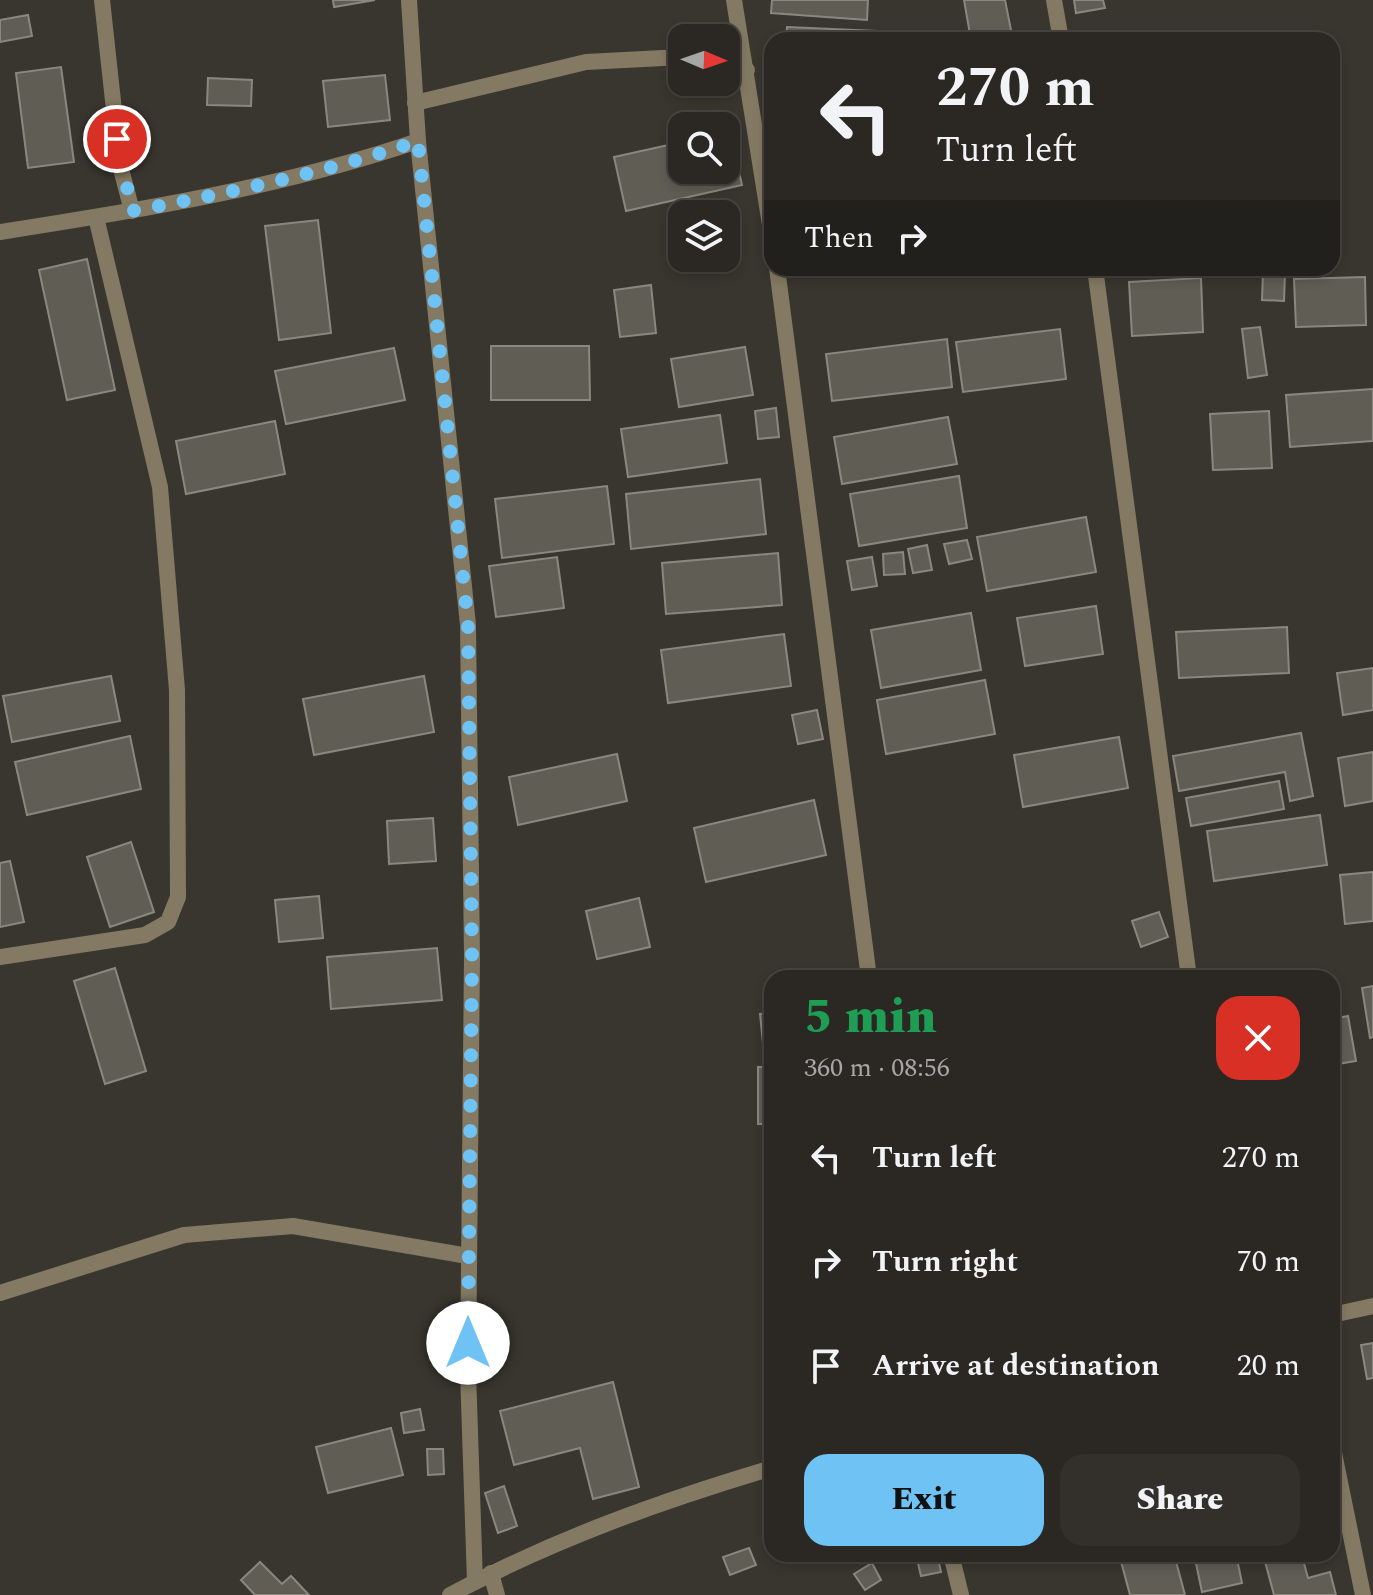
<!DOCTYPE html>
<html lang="en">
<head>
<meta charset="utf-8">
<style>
  body { margin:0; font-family:Spectral,serif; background:#33302b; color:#f1f3f6; height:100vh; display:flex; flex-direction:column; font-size:30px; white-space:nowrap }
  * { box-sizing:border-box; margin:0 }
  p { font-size:26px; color:#a6a6a6 }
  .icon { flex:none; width:44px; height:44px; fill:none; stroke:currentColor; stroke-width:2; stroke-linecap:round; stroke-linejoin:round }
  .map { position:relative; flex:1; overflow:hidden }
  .sheet { position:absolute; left:764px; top:970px; width:576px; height:592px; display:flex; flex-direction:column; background:#2b2823; border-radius:24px; box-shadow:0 4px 12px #0003,0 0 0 2px #474441 }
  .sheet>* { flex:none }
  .top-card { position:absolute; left:764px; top:32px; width:576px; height:244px; border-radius:24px; box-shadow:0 4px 12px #0003,0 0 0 2px #474441; background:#2b2823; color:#f1f3f6; overflow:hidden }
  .needle { width:52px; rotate:92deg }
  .fabs { position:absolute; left:668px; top:24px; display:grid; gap:16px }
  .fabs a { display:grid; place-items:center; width:72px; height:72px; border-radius:16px; background:#2b2823; box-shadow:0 4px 12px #0003,0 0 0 2px #474441; font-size:40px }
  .pin { position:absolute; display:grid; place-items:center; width:68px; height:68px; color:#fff; margin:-34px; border:4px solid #fff; border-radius:50%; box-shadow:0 2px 8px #0007 }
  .me { position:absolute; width:88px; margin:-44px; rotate:0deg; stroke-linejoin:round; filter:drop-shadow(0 0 6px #0008) }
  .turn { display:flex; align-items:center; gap:28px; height:168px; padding:0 40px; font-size:36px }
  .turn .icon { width:104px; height:104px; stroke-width:2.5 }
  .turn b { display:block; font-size:56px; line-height:68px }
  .then { display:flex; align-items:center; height:76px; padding:0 40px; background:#0003; gap:16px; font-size:30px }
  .round { display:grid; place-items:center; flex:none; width:84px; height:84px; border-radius:24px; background:#33302b }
  .head { display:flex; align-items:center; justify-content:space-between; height:136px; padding:0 40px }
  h1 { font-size:48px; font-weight:800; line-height:60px; color:#1e9e55 }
  .cta { display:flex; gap:16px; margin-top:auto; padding:16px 40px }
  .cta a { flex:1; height:92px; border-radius:24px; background:#6fc2f4; color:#111; font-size:32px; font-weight:800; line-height:92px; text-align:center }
  .cta a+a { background:#33302b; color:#f1f3f6 }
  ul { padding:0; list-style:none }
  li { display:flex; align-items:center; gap:24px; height:104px; padding:0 40px }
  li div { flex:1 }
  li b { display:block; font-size:30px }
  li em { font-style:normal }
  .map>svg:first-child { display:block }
  .building { fill:#605d55; stroke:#8b877f; stroke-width:2 }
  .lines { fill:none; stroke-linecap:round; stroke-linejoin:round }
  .minor { stroke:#847a63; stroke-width:16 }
  .route { stroke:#6fc2f4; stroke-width:14; stroke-dasharray:0 25.2 }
</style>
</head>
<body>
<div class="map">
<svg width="1373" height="1595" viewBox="0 0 1373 1595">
  <rect width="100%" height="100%" fill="#39362f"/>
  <g class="building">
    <path d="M333,0H375L334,7Z"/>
    <path d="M772,0H868L867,20L771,13Z"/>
    <path d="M964,0H1005L1013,40H971Z"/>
    <path d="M1074,0H1103L1105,8L1076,13Z"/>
    <path d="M28,15L32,36L0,42V20Z"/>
    <path d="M787,27L877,31L876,40H786Z"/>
    <path d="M61,67L74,162L28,168L16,73Z"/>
    <path d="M385,75L390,120L328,127L323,81Z"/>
    <path d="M208,78L252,80L251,106L207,105Z"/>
    <path d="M730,131L742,185L626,211L614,157L682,142V170H726V132Z"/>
    <path d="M318,220L331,333L279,340L265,226Z"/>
    <path d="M87,259L115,390L67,400L39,270Z"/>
    <path d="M1263,272L1285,273L1284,301L1262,300Z"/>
    <path d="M1365,277L1366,325L1296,327L1294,279Z"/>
    <path d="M1201,278L1203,332L1132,336L1129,282Z"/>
    <path d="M651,285L656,333L620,337L614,290Z"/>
    <path d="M1260,327L1267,375L1248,378L1242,329Z"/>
    <path d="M1060,329L1066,379L963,392L956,342Z"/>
    <path d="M947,339L952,387L832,401L826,354Z"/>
    <path d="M491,346H589L590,400H491Z"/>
    <path d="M745,347L753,395L679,407L671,359Z"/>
    <path d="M394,348L405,400L286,424L275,371Z"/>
    <path d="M1373,389V441L1290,447L1286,395Z"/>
    <path d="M776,408L779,437L758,439L755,411Z"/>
    <path d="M1269,411L1272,468L1213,470L1210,414Z"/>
    <path d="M720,415L727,463L628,477L621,429Z"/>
    <path d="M948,417L957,464L842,484L834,437Z"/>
    <path d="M275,421L285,474L186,494L176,441Z"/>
    <path d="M959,476L967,528L859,546L850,494Z"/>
    <path d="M760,479L766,534L631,549L626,494Z"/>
    <path d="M607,486L614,544L502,558L495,499Z"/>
    <path d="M1086,517L1096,572L987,591L977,537Z"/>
    <path d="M967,540L972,559L949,564L944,544Z"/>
    <path d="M927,545L932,570L913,573L908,549Z"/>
    <path d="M903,552L905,574L884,575L883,554Z"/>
    <path d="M778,553L782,605L666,614L662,563Z"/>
    <path d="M557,557L564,608L496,617L489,566Z"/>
    <path d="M872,557L877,586L852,590L847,561Z"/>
    <path d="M1096,606L1103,654L1025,666L1017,618Z"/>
    <path d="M971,613L981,670L881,688L871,630Z"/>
    <path d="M1287,627L1289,673L1179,678L1176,632Z"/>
    <path d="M784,634L791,686L668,703L661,650Z"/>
    <path d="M1373,668V710L1343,715L1337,673Z"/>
    <path d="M111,676L120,721L12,742L3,696Z"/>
    <path d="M424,676L434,732L314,755L303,699Z"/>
    <path d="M985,680L995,734L886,754L877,700Z"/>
    <path d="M817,710L823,739L798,744L792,715Z"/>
    <path d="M1301,733L1313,796L1290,801L1285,772L1179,791L1173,756Z"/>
    <path d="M130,736L141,789L27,815L15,762Z"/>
    <path d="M1119,737L1128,788L1023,807L1014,755Z"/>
    <path d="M1373,752V801L1345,806L1338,758Z"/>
    <path d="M617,754L627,801L518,825L509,777Z"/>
    <path d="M1279,781L1284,809L1191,826L1186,798Z"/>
    <path d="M814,800L826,855L706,882L694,828Z"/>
    <path d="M1320,815L1327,865L1214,881L1207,831Z"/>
    <path d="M433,818L436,861L389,864L387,821Z"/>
    <path d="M131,842L154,912L110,927L87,857Z"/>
    <path d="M10,861L24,922L0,927V863Z"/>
    <path d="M1373,872V921L1345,924L1340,875Z"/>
    <path d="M319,896L323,938L279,942L275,900Z"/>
    <path d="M639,898L650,947L597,959L586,911Z"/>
    <path d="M1159,912L1168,937L1141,947L1132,921Z"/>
    <path d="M437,948L442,1000L331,1009L327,957Z"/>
    <path d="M115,968L146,1071L105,1084L74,981Z"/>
    <path d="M1150,970L1152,978H1117Z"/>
    <path d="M1373,986V1037L1370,1038L1362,988Z"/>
    <path d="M772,1013V1052L764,1053L760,1014Z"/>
    <path d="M1348,1016L1356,1061L1332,1065V1019Z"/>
    <rect x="758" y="1067" width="14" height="57"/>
    <path d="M1373,1343V1378L1367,1379L1361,1345Z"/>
    <path d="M613,1382L639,1487L593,1499L580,1448L514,1465L500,1411Z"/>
    <path d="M420,1409L424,1430L404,1433L401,1413Z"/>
    <path d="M391,1428L403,1475L328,1493L316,1447Z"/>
    <path d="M427,1449H443L444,1474L428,1475Z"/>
    <path d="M504,1486L517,1526L498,1533L485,1493Z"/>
    <path d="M749,1548L756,1565L730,1575L723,1557Z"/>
    <path d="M937,1554L941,1572L921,1576L916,1555Z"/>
    <path d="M1119,1554H1174L1185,1595H1130Z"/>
    <path d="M1194,1554H1236L1242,1583L1202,1592Z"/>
    <path d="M1263,1554H1310L1302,1556L1308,1578L1330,1572L1336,1595H1274Z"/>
    <path d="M260,1562L282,1584L291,1576L309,1595H255L241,1580Z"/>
    <path d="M872,1563L881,1580L865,1590L854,1574Z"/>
  </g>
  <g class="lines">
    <g class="minor">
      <path d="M102,0L120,165L132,211"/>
      <path d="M734,0L772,237"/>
      <path d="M1054,0L1061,40"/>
      <path d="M726,66L747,70"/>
      <path d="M415,103L586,62L682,57"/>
      <path d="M418,141L468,625L472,957L468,1372L475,1582"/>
      <path d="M0,232C142,210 282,187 418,141L409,0"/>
      <path d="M777,268L869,978"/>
      <path d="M1095,268L1189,978"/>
      <path d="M0,957L145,935L168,922L178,897L177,690L160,487L96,217"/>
      <path d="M0,1293L184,1235L293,1226L468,1256"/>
      <path d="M1332,1315L1373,1306"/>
      <path d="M1332,1443L1363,1595"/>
      <path d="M951,1554L961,1595"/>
      <path d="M491,1573L497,1595"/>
      <path d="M450,1595C552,1540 661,1501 772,1468"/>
    </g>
  </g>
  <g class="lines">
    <path class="route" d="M117,139L132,211C229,193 324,173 418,141L468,625L472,957L468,1343"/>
  </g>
</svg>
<div class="fabs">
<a><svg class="needle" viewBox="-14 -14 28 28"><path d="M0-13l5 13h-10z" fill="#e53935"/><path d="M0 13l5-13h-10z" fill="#a6a6a6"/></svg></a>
<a><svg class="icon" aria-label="search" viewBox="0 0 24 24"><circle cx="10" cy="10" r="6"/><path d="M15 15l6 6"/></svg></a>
<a><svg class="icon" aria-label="layers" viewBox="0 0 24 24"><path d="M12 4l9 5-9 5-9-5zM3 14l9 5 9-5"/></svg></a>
</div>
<div class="pin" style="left:117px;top:139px;background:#d93025"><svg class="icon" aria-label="arrive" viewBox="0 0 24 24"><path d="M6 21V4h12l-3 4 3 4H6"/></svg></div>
<svg class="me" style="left:468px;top:1343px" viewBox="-20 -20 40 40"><circle r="19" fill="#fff"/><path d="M0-13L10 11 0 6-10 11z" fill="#6fc2f4"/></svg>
<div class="top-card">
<div class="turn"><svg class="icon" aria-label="left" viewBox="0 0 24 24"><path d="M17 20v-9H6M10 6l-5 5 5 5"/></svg><div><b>270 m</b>Turn left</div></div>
<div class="then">Then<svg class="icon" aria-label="right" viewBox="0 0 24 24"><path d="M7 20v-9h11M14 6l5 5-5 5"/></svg></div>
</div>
<section class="sheet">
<div class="head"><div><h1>5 min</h1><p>360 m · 08:56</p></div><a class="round" style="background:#d93025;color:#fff"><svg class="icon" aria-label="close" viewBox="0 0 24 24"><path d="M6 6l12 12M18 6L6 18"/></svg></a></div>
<ul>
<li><svg class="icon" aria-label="left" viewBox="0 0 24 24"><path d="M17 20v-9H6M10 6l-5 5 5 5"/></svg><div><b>Turn left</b></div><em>270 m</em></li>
<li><svg class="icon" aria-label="right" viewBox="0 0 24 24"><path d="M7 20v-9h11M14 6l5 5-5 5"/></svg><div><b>Turn right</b></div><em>70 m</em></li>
<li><svg class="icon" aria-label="arrive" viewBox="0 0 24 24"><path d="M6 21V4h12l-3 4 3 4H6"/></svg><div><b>Arrive at destination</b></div><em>20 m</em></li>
</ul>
<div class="cta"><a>Exit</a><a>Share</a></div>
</section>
</div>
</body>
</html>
